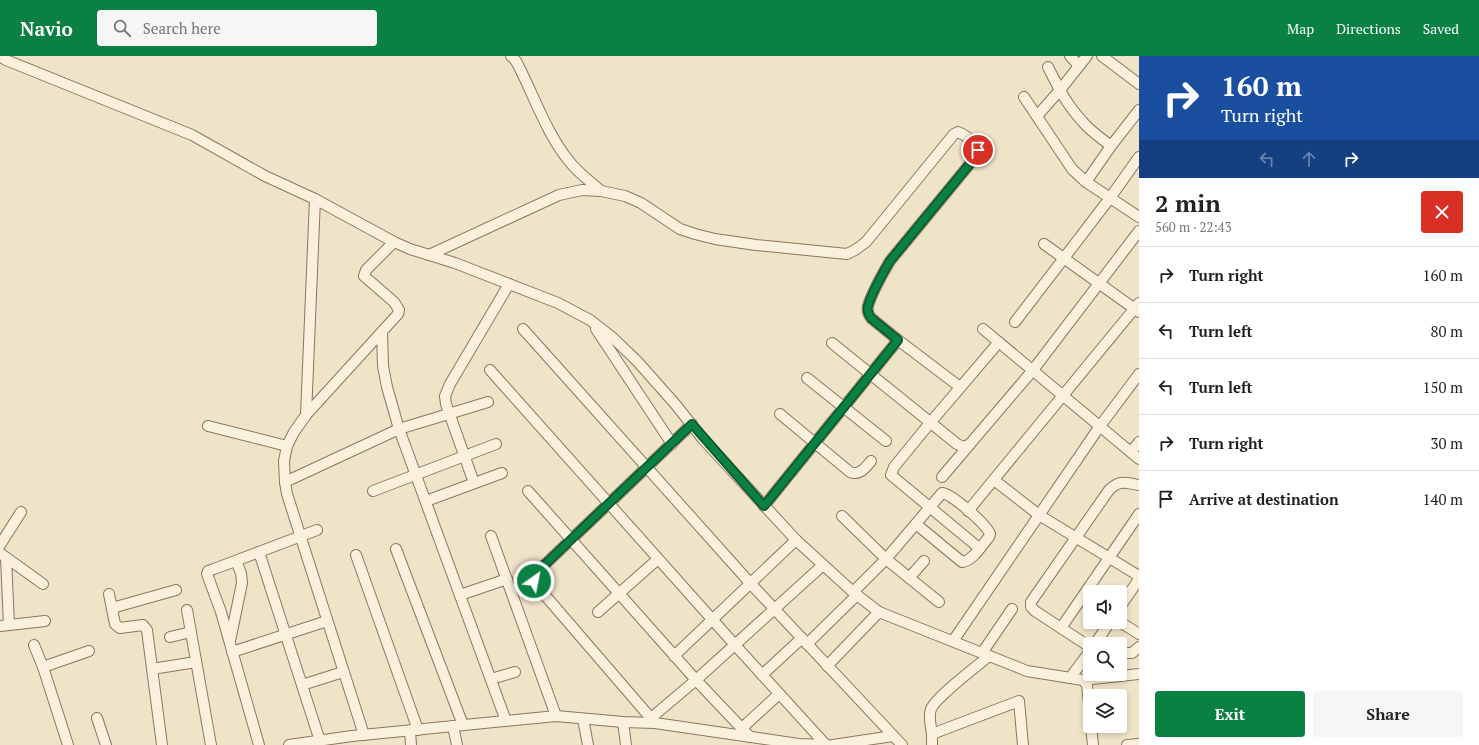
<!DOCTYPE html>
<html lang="en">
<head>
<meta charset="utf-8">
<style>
  body { margin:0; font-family:"PT Serif",serif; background:#f6f6f6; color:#222; height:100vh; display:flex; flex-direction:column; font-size:15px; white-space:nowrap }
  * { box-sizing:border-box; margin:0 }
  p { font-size:13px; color:#767676 }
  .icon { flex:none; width:22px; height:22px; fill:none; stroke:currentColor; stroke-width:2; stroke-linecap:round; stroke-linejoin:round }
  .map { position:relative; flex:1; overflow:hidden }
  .details { display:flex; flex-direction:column; background:#fff; width:340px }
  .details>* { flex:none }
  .banner { background:#1a4fa0; color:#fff; overflow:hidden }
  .buttons { position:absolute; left:1083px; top:529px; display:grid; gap:8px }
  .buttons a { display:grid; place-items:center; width:44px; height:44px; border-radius:4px; background:#fff; box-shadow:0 2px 6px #0003; font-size:20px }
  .pin { position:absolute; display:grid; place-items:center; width:34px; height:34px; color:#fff; margin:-17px; border:2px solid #fff; border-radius:50%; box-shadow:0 1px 4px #0007 }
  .me { position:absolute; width:44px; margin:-22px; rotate:33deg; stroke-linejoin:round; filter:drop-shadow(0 0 3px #0008) }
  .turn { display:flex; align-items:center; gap:14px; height:84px; padding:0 16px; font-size:18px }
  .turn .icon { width:52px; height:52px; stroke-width:2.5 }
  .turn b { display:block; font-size:28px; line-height:34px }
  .lanes { display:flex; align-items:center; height:38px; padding:0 16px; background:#0003; justify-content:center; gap:20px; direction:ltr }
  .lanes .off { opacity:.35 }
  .round { display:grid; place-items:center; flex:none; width:42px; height:42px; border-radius:4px; background:#f6f6f6 }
  .head { display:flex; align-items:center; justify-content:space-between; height:68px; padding:0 16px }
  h1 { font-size:24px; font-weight:700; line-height:30px }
  .primary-button { display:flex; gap:8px; margin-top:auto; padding:8px 16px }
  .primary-button a { flex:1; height:46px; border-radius:4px; background:#0b8043; color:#fff; font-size:16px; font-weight:700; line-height:46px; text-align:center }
  .primary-button a+a { background:#f6f6f6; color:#222 }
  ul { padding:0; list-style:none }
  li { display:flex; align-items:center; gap:12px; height:56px; padding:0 16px; border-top:1px solid #e0e0e0 }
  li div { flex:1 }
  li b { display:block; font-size:15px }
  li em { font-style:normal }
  header { display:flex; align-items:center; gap:24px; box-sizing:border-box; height:56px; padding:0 20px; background:#0b8043; color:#fff }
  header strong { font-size:19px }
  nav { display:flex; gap:22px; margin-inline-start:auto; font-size:14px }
  .search { width:280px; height:36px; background:#f6f6f6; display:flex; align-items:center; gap:10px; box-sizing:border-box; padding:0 14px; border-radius:4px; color:#767676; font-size:15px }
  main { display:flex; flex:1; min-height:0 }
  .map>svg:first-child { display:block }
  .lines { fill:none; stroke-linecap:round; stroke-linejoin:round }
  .street-casing { stroke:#8d765c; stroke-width:12 }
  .street { stroke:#faf1dc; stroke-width:10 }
  .route-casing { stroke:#07532c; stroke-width:10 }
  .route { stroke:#0b8043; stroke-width:7 }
</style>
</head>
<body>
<header>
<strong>Navio</strong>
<div class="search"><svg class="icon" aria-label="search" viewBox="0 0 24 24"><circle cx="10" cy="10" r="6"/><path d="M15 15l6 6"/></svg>Search here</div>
<nav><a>Map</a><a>Directions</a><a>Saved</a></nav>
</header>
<main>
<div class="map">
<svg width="1139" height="689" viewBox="0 0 1139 689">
  <rect width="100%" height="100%" fill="#f0e4c8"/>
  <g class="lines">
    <g class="street-casing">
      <g id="street">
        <path d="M0,0L6,4L192,79L265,120L315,143L394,186L410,193L455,207L558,247L590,264L613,282L637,305L676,349L702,382L796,484L853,536L879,556L1027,615L1083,624L1087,629L1090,658"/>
        <path d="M511,0L516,5C533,37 546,77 569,105C578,117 590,125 601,135"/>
        <path d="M1070,0L1079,10"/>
        <path d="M1102,0L1139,28"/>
        <path d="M1048,11C1058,31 1067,49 1082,65C1090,75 1101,82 1111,90"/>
        <path d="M1024,41L1072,113L1086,126L1139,161"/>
        <path d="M1037,60L1060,34L1087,0"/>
        <path d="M1086,126L1111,90L1139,54"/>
        <path d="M1044,188L1139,256"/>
        <path d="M429,199L559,139L582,134L601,135L625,140L641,147L680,173L695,178L715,183L756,189L847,198L855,194L866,186L954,78L958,76C966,79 979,89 978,98L890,205C883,217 872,236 868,250C867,254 868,258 871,262L898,284"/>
        <path d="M1015,266L1110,142L1139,101"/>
        <path d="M523,273L751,528L902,689"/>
        <path d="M596,273L672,388"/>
        <path d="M983,273L1139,403"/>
        <path d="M382,276L383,310L387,331L399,373L506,665"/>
        <path d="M832,287L957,388C963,391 965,391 970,388L1033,314L1139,175"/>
        <path d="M490,314L735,589L826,689"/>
        <path d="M807,322L886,385"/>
        <path d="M780,358L850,416C860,420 865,412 871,405"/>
        <path d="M306,359L315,143"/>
        <path d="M208,370L287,390"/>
        <path d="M1131,396L1139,386"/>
        <path d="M942,421L970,388"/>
        <path d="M994,424L1039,459L1139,520"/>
        <path d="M285,426L399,373L488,346"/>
        <path d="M474,427L446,348L445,340L450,328L509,228"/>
        <path d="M373,435L496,388"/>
        <path d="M528,435L696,624L750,681"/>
        <path d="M426,445L502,417"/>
        <path d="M764,450L898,284L960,331"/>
        <path d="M968,455L1139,247"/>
        <path d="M842,460L886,503L939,546"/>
        <path d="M491,480L556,660"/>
        <path d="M0,489L21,456"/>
        <path d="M979,492L891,419L894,411L930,367L999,286"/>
        <path d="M396,493L463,669"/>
        <path d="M259,496L320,685"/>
        <path d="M0,497L43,528"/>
        <path d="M356,499L418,674"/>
        <path d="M6,502L9,569"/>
        <path d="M909,522L924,505"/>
        <path d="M853,536L886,503L942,437C951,437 987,469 990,478L989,481C982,489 973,505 962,506L916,468"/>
        <path d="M109,538L115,568L120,572L143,569L147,574L162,689"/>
        <path d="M460,539L507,523"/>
        <path d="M1120,551L1139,523"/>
        <path d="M112,552L176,534"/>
        <path d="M187,554L211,689"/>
        <path d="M598,556L658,503"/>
        <path d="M1120,566L1139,578"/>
        <path d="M0,570L45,565"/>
        <path d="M1061,572L1139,458"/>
        <path d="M170,581L191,576"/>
        <path d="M230,585L242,527L241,517L236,505"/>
        <path d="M953,585L1100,370L1139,318"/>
        <path d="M807,588L857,539"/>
        <path d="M1095,588L1110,566"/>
        <path d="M34,589L43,611L68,689"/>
        <path d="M1090,591L1035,555L1031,551V546L1109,434C1121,423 1125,427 1139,429"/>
        <path d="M232,596L327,565"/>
        <path d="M982,597L1012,553"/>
        <path d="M1120,597H1132L1139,591"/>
        <path d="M674,600L796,484"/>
        <path d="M827,610L879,556"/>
        <path d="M43,611L89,595"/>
        <path d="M152,613L196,606"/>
        <path d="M762,619L802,582"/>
        <path d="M1070,622L1090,595"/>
        <path d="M491,623L515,616"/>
        <path d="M1083,624L1139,618"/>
        <path d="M302,629L343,616"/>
        <path d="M97,662L106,689"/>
        <path d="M651,662L696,624L823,509"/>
        <path d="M583,663L588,689"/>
        <path d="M623,666L626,689"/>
        <path d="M655,667L537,530C534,525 534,522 536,517L692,368"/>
        <path d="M453,670L457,689"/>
        <path d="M1091,670L1093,689"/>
        <path d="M742,672L779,638"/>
        <path d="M410,675L411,689"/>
        <path d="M932,678C931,670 928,661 931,653C936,641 977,610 989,600"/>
        <path d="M364,679L287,438L285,426L284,405L287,390L294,376L306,359L398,258L399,254L394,246L364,220L366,214L394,186"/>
        <path d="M259,689L221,556L207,518L208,515L214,513L317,474"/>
        <path d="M289,689L352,680L556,660L623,666L655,667L799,688L828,689"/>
        <path d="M833,689L893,680"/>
        <path d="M932,689V678L1019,645L1023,689"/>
        <path d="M1127,689L1139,688"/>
      </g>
    </g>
    <use href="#street" class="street"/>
  </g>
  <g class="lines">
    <g class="route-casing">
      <path id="route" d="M534,525L536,517L692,368L764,450L898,284L871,262C868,258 867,254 868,250C872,236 883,217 890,205L978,98V94"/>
    </g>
    <use href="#route" class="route"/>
  </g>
</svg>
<div class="buttons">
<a><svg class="icon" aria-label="sound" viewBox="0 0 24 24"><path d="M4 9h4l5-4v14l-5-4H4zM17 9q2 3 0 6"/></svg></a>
<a><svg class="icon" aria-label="search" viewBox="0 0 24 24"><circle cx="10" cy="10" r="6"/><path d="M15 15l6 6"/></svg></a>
<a><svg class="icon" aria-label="layers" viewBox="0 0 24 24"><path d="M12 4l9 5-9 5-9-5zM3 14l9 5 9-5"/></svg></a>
</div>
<div class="pin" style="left:978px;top:94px;background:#d93025"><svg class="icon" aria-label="arrive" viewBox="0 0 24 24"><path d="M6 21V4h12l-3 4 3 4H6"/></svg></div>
<svg class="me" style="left:534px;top:525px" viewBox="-20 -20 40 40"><circle r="17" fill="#0b8043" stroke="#fff" stroke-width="3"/><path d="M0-11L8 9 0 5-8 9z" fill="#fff"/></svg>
</div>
<section class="details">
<div class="banner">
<div class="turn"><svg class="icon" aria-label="right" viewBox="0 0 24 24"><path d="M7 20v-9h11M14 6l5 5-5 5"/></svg><div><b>160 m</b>Turn right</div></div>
<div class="lanes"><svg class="icon off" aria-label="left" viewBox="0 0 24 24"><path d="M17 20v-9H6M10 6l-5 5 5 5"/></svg><svg class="icon off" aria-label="ahead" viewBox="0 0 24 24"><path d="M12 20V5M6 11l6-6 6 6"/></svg><svg class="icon" aria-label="right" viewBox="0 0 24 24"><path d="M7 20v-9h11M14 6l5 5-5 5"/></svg></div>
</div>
<div class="head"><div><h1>2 min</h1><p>560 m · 22:43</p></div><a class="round" style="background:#d93025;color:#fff"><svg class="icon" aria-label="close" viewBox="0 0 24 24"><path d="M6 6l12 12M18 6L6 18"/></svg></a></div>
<ul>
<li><svg class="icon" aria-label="right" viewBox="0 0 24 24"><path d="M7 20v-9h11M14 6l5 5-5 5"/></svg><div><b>Turn right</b></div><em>160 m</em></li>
<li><svg class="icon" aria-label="left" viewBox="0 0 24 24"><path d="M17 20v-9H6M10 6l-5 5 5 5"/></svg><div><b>Turn left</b></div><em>80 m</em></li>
<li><svg class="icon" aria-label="left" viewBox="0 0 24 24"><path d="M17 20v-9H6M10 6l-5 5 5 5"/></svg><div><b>Turn left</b></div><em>150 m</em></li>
<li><svg class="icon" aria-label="right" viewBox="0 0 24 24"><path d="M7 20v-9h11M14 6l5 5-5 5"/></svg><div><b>Turn right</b></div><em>30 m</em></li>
<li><svg class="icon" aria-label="arrive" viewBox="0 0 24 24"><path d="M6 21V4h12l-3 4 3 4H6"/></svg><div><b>Arrive at destination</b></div><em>140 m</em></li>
</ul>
<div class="primary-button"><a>Exit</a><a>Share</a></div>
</section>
</main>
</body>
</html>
